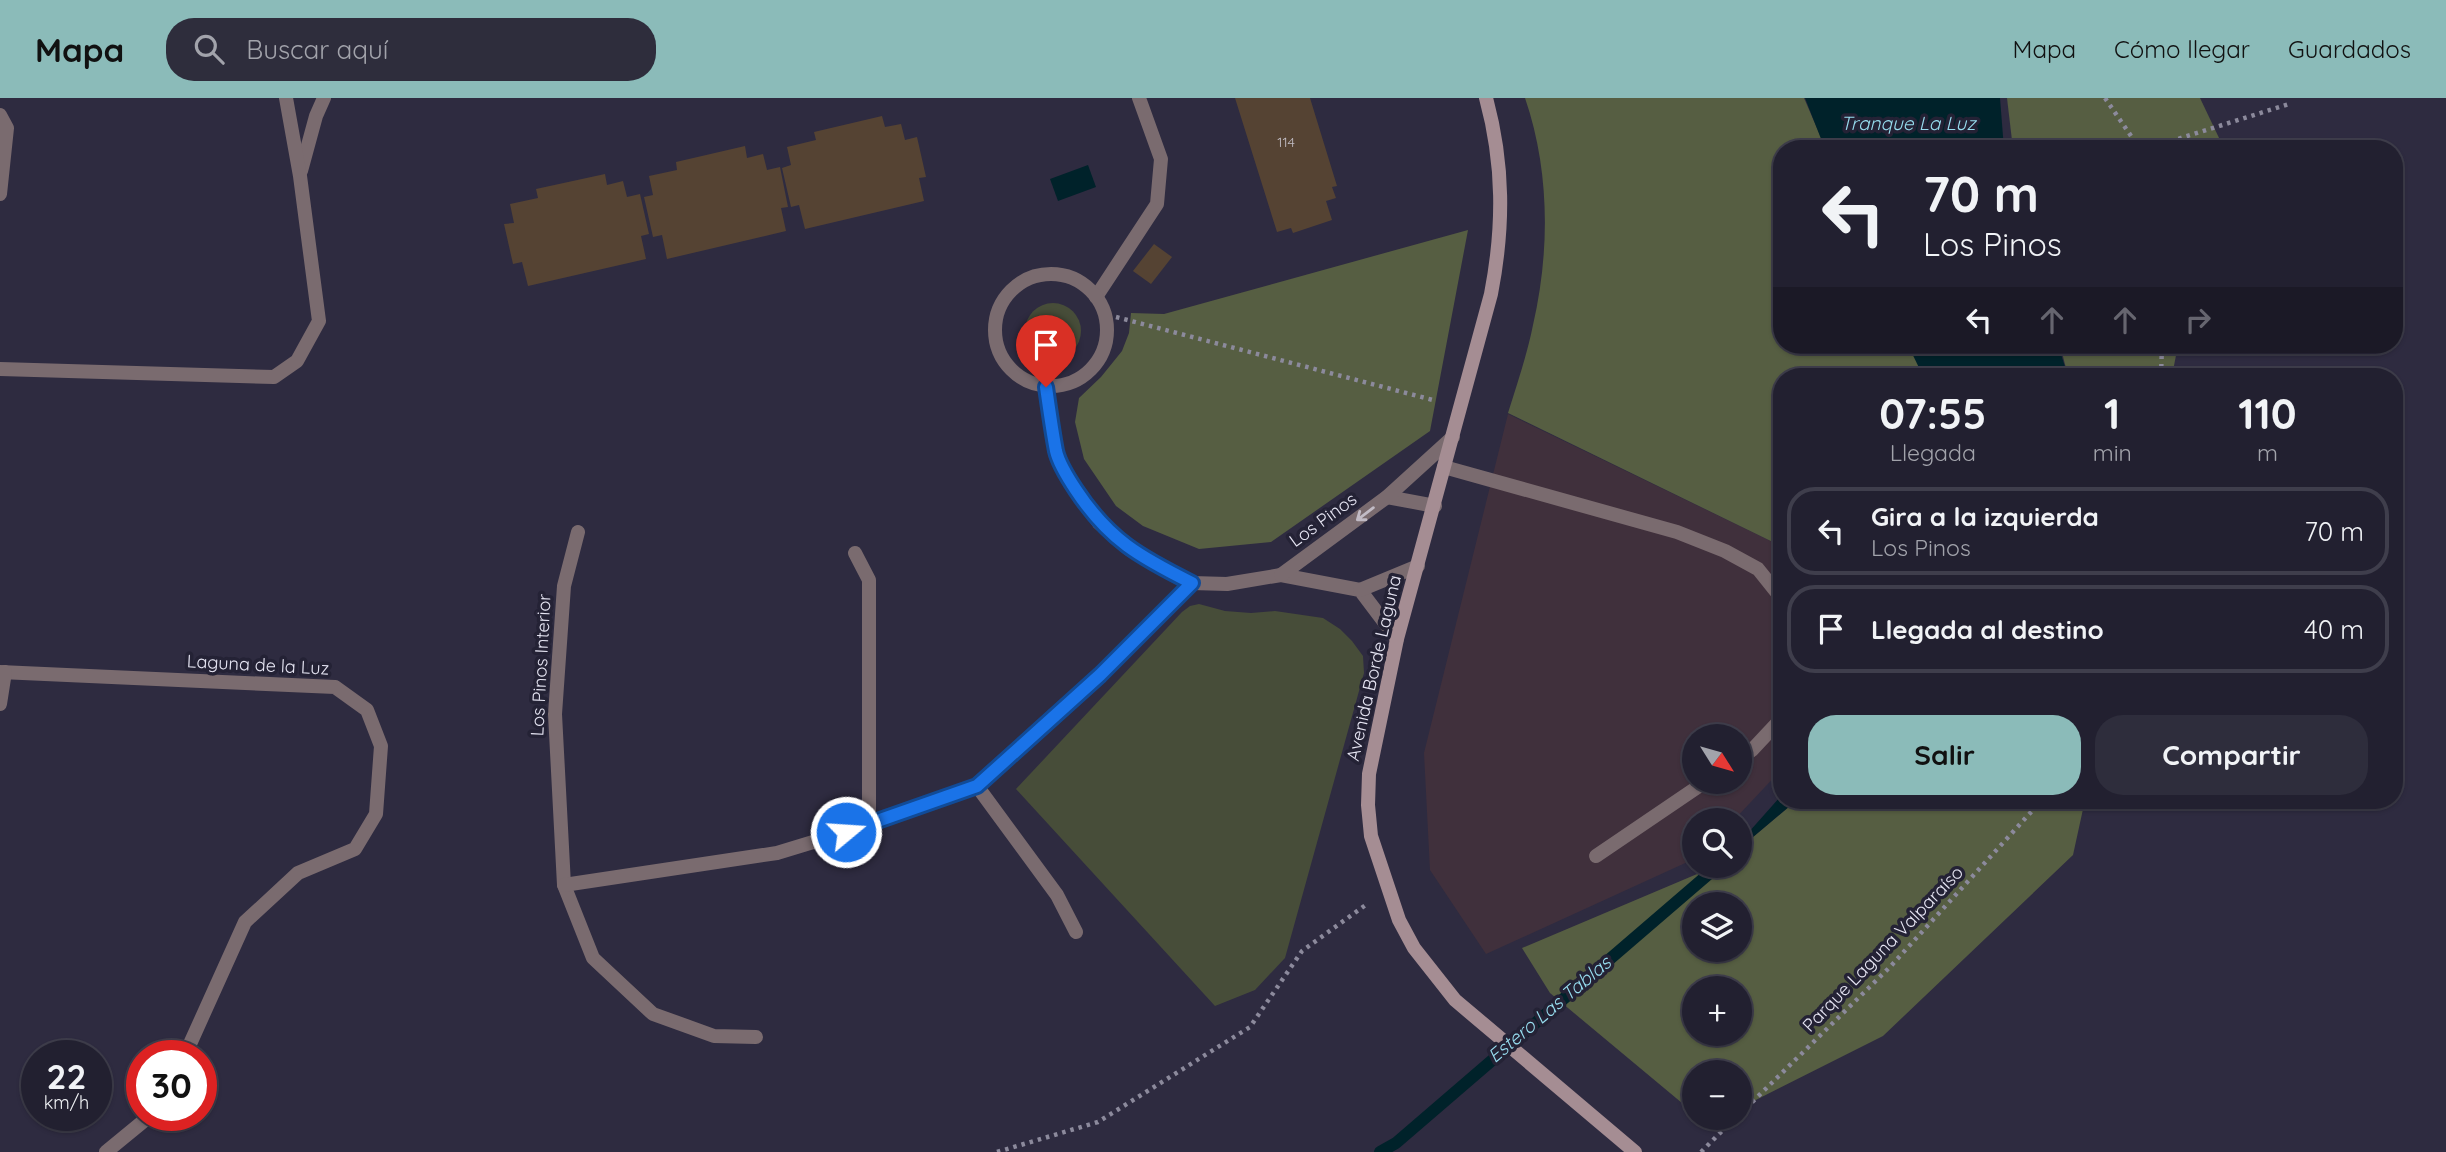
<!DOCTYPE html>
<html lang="es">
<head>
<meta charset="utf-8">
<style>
  body { margin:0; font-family:Quicksand,sans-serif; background:#2e2d3c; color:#f1f3f6; height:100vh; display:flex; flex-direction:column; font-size:26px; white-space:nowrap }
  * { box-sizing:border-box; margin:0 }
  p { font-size:23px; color:#a2a3ab }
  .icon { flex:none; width:38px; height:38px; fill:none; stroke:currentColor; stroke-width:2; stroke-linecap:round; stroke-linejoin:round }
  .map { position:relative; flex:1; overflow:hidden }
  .side { position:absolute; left:1773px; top:270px; width:630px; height:441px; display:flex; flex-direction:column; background:#222030; border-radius:28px; box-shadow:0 2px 5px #0004,0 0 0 2px #3f3e4c }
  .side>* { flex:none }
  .hud { position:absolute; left:1773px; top:42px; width:630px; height:214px; border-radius:28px; box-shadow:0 2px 5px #0004,0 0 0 2px #3f3e4c; background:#222030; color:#f1f3f6; overflow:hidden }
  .needle { width:46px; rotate:127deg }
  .controls { position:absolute; left:1682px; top:626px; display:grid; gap:14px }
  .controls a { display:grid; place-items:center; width:70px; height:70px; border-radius:50%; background:#222030; box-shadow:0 2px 5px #0004,0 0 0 2px #3f3e4c; font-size:35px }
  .speed { position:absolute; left:21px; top:942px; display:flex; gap:14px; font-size:35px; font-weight:700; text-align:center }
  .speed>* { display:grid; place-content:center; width:91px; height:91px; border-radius:50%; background:#222030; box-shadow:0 2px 5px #0004,0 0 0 2px #3f3e4c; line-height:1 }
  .speed small { font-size:18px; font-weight:400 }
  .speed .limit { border:10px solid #d22; background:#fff; color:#111 }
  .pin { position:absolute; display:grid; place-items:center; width:60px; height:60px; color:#fff; margin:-72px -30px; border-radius:50% 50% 50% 0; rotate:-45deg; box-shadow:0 0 7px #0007 }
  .pin .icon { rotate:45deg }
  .me { position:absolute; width:77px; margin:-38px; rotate:72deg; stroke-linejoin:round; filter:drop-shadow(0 0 5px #0008) }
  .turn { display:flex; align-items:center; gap:24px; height:147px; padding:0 35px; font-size:32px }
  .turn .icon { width:91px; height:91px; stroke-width:2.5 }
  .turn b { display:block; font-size:49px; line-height:60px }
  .lanes { display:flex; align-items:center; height:66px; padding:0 35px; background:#0003; justify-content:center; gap:35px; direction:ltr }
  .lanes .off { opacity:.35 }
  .eta { display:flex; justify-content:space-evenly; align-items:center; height:119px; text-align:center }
  .eta b { font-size:42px; font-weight:700; line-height:49px }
  .action { display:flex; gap:14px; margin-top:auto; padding:14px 35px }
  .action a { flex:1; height:80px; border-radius:28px; background:#8bbbb9; color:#111; font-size:28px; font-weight:700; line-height:80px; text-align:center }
  .action a+a { background:#2e2d3c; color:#f1f3f6 }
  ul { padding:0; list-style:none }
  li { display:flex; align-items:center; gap:21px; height:88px; margin:0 14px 10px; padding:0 21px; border:4px solid #3f3e4c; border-radius:28px }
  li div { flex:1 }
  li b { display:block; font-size:26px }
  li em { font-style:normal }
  header { display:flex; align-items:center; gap:42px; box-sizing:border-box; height:98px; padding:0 35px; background:#8bbbb9; color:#111 }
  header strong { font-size:33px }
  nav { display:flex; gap:38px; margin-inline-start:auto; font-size:24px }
  .search { width:490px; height:63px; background:#2e2d3c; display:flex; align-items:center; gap:18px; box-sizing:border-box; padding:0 24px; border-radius:28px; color:#a2a3ab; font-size:26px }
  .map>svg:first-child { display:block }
  .commercial { fill:#40303c; fill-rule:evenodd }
  .green { fill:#474d39 }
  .forest { fill:#565e42; fill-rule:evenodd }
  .water { fill:#00222a }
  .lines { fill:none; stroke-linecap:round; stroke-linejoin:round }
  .stream { stroke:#00222a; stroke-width:12 }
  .building { fill:#554333 }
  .path { stroke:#8c8a9c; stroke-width:4.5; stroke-dasharray:3.5 5; stroke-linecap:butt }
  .lane { stroke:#7a6b6f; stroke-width:14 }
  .street { stroke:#7a6b6f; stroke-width:14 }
  .secondary { stroke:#a58d93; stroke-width:14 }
  .oneway { stroke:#c1bbc5 }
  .route-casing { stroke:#114b97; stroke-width:18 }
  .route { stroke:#1a73e8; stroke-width:12 }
  .labels { text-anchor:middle; stroke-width:7; stroke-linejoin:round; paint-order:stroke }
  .number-label { font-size:14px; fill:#c2bdc4 }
  .street-label { font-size:18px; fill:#e7e6f4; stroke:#242235 }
  .water-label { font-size:19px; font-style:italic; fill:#97ddef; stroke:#242235 }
</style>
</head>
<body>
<header>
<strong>Mapa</strong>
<div class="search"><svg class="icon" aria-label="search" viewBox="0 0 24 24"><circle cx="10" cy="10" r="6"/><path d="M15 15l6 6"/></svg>Buscar aquí</div>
<nav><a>Mapa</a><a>Cómo llegar</a><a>Guardados</a></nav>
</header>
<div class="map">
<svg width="2446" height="1054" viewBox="0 0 2446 1054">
  <rect width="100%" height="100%" fill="#2e2b40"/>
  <path class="commercial" d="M1508,316L1781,448V672L1733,723H1694V761L1486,856L1430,772L1424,655ZM1694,639H1740V684H1694Z"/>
  <g class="green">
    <circle cx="1053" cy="233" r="28"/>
    <path d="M1199,506L1225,513L1251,515L1275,513L1323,520L1340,531L1352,543L1363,558L1364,575L1285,860L1255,892L1215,908L1016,691L1182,514L1190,508Z"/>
  </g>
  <g class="forest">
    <path d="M1525,0H1804L1826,51H1782V247H1910L1924,278H1782L1781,448L1508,315C1517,286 1527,257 1533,227C1550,153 1550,73 1525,0Z"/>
    <path d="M2007,0H2200L2220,42L2218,51H2013Z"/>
    <path d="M1468,132L1430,333L1271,444L1199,451L1143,428L1116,408L1084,361L1075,324L1079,300L1101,279L1122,253L1129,235L1131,215L1164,216Z"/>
    <path d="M2060,247H2178L2172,278H2068Z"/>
    <path d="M1797,702H2085L2073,757L1883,938L1740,1010V975H1694V1015L1550,895L1522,850L1716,768H1740V750ZM1694,807H1740V852H1694ZM1694,891H1740V936H1694Z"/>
  </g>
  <g class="water">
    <path d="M1805,0H2000L2004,51H1825Z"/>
    <path d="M1088,67L1096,89L1058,103L1050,81Z"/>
    <path d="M1908,247H2058L2068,278H1923Z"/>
    <path d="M1781,698L1782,702H1797L1740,750V744Z"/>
  </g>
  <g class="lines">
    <path class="stream" d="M1380,1054L1396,1045L1718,768"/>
  </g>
  <g class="building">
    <path d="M1235,0H1310L1337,88L1332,89L1336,100L1326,103L1332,122L1293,135L1291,130L1277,134Z"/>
    <path d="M882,18L885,29L901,26L905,42L917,39L926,79L919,80L924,103L805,131L799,107L791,109L782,70L791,67L787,49L816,42L814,34Z"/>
    <path d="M745,48L747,60L763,56L767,72L780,69L788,109L781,110L786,133L667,161L662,137L653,139L644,99L653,97L649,78L677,72L676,64Z"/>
    <path d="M605,76L607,87L623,83L627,99L640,96L649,136L641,138L646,161L528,188L522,164L513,166L504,126L514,125L510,106L538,100L536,91Z"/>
    <path d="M1154,146L1172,159L1151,186L1133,173Z"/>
  </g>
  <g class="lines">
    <g class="path">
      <path d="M2105,0L2140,51"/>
      <path d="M2146,51L2289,6"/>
      <path d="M1116,219L1433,302"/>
      <path d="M2161,278L2162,247"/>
      <path d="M1740,1016L1890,869L2042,702"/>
      <path d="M997,1054L1098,1024L1250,929L1302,853L1367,806"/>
      <path d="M1701,1054L1735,1020"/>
    </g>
    <g class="lane">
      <path d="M1096,199L1157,106L1161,61L1139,0"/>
      <path d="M1444,369L1677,434L1725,453L1758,471L1782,501"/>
      <path d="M1740,661L1752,652L1782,620"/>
      <path d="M1596,758L1705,684"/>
    </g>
    <g class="street">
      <path d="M0,17L7,30L0,96"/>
      <path d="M301,73L316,18L324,0"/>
      <circle cx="1051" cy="232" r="56"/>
      <path d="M0,271L274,279L297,263L319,223L300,78L286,0"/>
      <path d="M1046,289L1057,356L1070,383L1099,425L1129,451L1192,485L1227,486L1281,477L1360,492L1397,541"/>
      <path d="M1387,399L1435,408"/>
      <path d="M578,434L564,488L555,616L564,787L593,860L653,916L714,938L756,939"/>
      <path d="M855,455L869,482V727"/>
      <path d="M1281,477L1387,399L1453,339"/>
      <path d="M1360,492L1418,468"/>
      <path d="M0,574L335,589L367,612L381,648L376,716L355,751L298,775L245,824L185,957"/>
      <path d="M0,606L5,574"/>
      <path d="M977,688L1057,797L1076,834"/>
      <path d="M564,787L777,755L869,727L977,688L1100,577L1192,485"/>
      <path d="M106,1054L151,1017"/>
    </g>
    <path class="secondary" d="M1486,0C1504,66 1504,129 1491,196L1397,541L1369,676L1368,707L1371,738L1399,822L1414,850L1455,902L1635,1054"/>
  </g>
  <defs><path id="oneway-shaft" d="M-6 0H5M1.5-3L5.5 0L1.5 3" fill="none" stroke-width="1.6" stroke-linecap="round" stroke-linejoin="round" transform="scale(1.75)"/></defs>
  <use class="oneway" href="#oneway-shaft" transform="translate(1365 416) rotate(143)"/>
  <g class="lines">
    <g class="route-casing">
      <path id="route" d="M846,734L977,688L1100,577L1192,485C1140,459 1109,442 1076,392C1068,380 1059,366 1056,353C1052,332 1049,310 1046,289"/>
    </g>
    <use href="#route" class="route"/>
  </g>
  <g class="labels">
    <g class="number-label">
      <text x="1286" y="49">114</text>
    </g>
    <g class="street-label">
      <text transform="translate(1323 422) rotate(-36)" y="6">Los Pinos</text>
      <text transform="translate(258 567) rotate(3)" y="6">Laguna de la Luz</text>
      <text transform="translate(541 567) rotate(-87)" y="6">Los Pinos Interior</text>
      <text transform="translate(1374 570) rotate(-77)" y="6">Avenida Borde Laguna</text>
      <text transform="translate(1883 851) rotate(-46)" y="6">Parque Laguna Valparaíso</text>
    </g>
    <g class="water-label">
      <text x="1908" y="32">Tranque La Luz</text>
      <text transform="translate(1549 911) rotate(-40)" y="7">Estero Las Tablas</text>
    </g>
  </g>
</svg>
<div class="controls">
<a><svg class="needle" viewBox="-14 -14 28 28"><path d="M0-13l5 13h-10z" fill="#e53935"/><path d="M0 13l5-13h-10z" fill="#a2a3ab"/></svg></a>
<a><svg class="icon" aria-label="search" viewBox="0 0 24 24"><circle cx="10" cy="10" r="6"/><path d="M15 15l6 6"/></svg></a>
<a><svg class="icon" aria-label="layers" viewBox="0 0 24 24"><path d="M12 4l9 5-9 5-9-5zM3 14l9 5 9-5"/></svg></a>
<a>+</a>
<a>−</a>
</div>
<div class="speed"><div>22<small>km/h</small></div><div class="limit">30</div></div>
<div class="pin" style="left:1046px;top:289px;background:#d93025"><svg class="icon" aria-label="arrive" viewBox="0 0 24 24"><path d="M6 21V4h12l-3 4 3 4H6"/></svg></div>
<svg class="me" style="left:846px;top:734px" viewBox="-20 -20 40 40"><circle r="17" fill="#1a73e8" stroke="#fff" stroke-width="3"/><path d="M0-11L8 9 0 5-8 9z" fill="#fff"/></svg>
<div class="hud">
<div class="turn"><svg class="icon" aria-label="left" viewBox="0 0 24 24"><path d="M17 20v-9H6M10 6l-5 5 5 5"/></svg><div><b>70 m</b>Los Pinos</div></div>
<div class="lanes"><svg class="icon" aria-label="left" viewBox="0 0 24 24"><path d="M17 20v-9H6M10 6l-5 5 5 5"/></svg><svg class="icon off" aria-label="ahead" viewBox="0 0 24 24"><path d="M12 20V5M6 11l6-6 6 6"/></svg><svg class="icon off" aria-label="ahead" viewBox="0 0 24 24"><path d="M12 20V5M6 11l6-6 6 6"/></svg><svg class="icon off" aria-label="right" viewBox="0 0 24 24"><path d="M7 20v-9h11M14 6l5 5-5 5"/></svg></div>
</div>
<section class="side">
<div class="eta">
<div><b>07:55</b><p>Llegada</p></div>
<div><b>1</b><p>min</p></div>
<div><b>110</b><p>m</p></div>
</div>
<ul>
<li><svg class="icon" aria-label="left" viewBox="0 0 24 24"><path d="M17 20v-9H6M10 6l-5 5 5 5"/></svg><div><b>Gira a la izquierda</b><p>Los Pinos</p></div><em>70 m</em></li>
<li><svg class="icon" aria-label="arrive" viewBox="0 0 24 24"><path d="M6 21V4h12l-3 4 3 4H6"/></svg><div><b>Llegada al destino</b></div><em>40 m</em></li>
</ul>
<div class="action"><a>Salir</a><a>Compartir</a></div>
</section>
</div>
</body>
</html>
